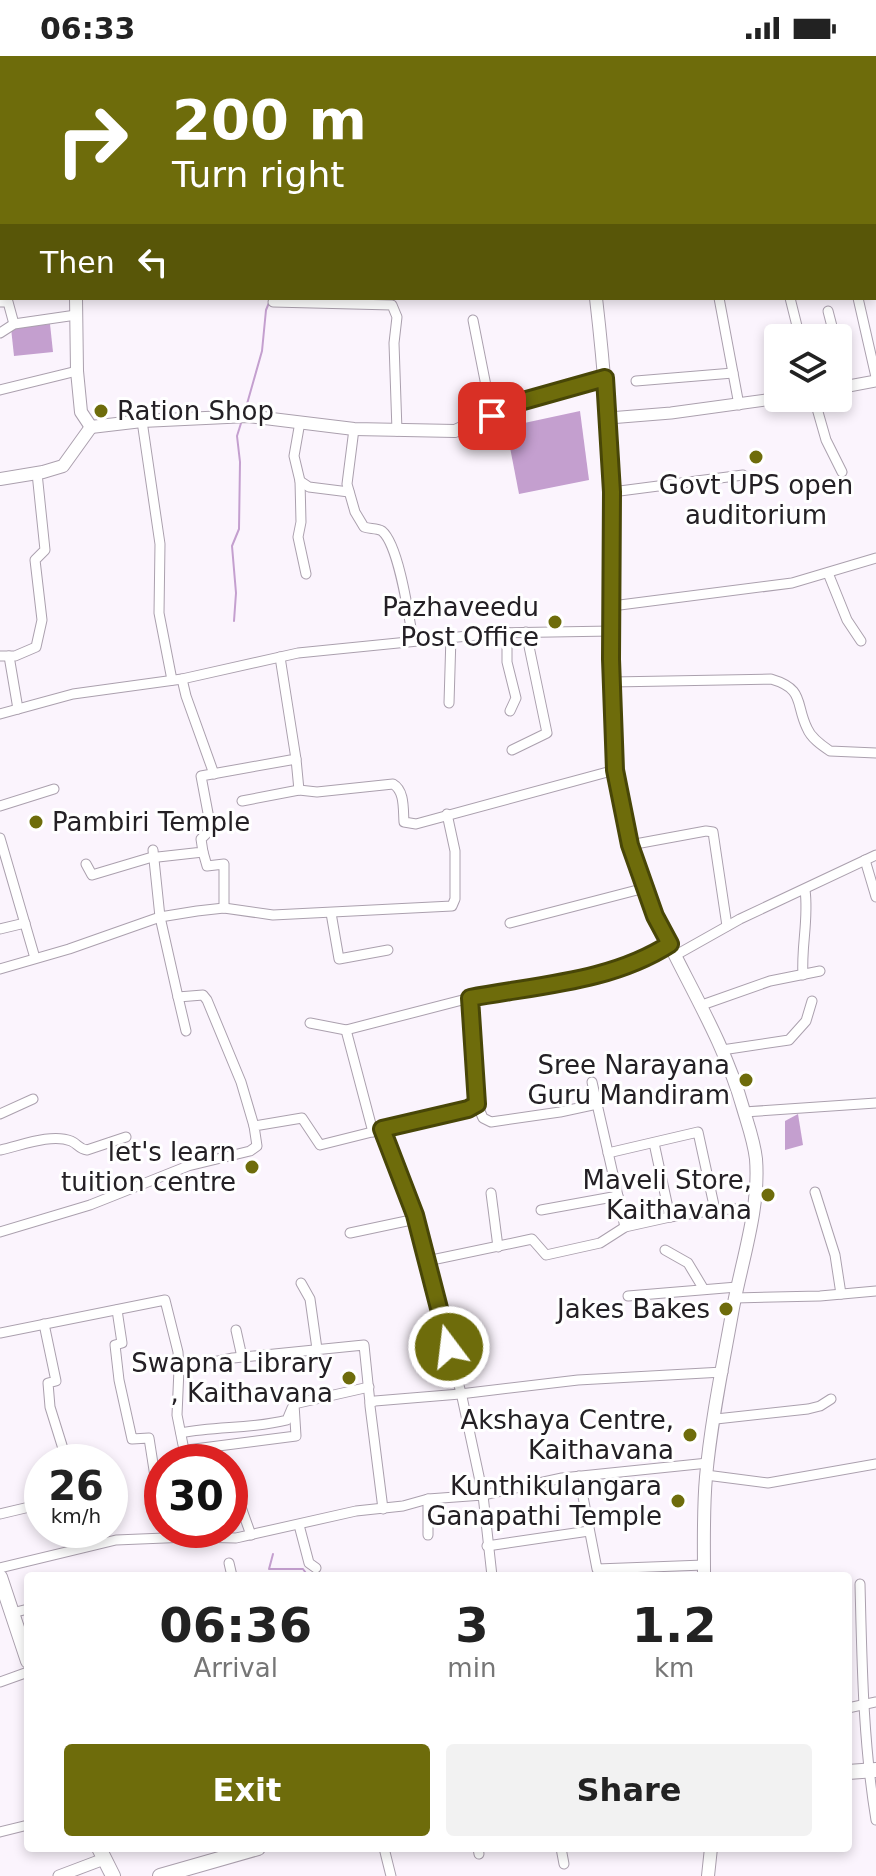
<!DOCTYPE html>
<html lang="en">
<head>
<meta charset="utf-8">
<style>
  body { margin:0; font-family:"DejaVu Sans",sans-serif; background:#f2f2f2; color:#222; height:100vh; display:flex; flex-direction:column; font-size:30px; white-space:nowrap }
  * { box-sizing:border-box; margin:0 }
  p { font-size:26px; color:#767676 }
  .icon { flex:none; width:44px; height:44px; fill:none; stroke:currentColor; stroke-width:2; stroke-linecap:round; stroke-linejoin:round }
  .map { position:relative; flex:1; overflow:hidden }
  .details { position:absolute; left:24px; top:1516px; width:828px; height:280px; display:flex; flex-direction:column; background:#fff; border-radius:8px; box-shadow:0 4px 12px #0003 }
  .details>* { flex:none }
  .hud { position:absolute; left:0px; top:0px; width:876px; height:244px; box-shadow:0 4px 12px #0003; background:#6e6c0b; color:#fff; overflow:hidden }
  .controls { position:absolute; left:764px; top:268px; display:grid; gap:16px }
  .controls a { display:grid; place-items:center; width:88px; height:88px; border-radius:8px; background:#fff; box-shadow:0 4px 12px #0003; font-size:40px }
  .speed { position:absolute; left:24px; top:1388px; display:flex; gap:16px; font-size:40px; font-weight:700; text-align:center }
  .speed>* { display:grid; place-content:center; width:104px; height:104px; border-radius:50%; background:#fff; box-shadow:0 4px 12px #0003; line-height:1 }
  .speed small { font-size:20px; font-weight:400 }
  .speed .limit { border:12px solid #d22; background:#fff; color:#111 }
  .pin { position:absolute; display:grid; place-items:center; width:68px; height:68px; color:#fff; margin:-34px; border-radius:16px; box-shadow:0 4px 12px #0006 }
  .me { position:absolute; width:88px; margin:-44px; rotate:345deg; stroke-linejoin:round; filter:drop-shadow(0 0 6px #0008) }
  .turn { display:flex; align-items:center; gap:28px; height:168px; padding:0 40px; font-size:36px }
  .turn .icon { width:104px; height:104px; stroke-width:2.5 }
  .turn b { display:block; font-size:56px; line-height:68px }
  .then { display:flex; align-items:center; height:76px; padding:0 40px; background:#0003; gap:16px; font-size:30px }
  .eta { display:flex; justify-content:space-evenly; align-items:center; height:136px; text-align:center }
  .eta b { font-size:48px; font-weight:600; line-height:56px }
  .action { display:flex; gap:16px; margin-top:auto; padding:16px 40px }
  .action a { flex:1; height:92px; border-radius:8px; background:#6e6c0b; color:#fff; font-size:32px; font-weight:600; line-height:92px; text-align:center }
  .action a+a { background:#f2f2f2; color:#222 }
  .status { display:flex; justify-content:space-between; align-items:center; height:56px; padding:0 40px; background:#fff; direction:ltr }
  .status svg { height:22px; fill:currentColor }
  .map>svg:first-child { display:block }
  .water { fill:#c49fcf }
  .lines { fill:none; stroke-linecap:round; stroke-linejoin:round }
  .stream { stroke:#c49fcf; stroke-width:2 }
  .minor-casing { stroke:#aba0ae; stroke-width:11 }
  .tertiary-casing { stroke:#aba0ae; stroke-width:13 }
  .secondary-casing { stroke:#aba0ae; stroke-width:14 }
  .primary-casing { stroke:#aba0ae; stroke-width:16 }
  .minor { stroke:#fff; stroke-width:9 }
  .tertiary { stroke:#fff; stroke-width:11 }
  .secondary { stroke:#fff; stroke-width:12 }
  .primary { stroke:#fff; stroke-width:14 }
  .route-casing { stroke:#484607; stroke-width:20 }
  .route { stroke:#6e6c0b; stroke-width:14 }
  .poi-dot { fill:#6e6c0b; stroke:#fff; stroke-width:3 }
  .labels { text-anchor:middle; stroke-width:6; stroke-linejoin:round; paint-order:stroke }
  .poi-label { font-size:26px; fill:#242025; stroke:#fff; text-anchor:end }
</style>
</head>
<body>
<div class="status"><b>06:33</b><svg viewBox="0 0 49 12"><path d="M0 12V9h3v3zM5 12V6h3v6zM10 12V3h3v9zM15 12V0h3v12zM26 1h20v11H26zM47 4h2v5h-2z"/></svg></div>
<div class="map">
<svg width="876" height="1820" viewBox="0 0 876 1820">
  <rect width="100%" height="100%" fill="#fbf4fd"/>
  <g class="water">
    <path d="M50,268L53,296L14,300L11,272Z"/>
    <path d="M580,355L589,424L519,438L506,371Z"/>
    <path d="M798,1058L803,1089L785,1094V1065Z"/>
  </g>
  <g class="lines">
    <g class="stream">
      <path d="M329,2V0"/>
      <path d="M245,355L262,295L266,254L271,242"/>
      <path d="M234,565L236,537L232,490L239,473L240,406L237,380L242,364"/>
      <path d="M273,1498L269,1513H303L308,1520"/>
    </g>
    <g class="minor-casing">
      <g id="minor">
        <path d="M79,0L80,2"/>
        <path d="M750,0V2"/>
        <path d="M455,1L461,0"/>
        <path d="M290,2L293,0"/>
        <path d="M823,2L831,0"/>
        <path d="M719,242L739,349"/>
        <path d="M790,242L800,282"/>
        <path d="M858,242L876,321"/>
        <path d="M0,246H8L14,268"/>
        <path d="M273,246L392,249L397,261L394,287L397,375"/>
        <path d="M828,255L835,282"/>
        <path d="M473,264L492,360"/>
        <path d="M0,277L14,268L76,259"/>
        <path d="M838,293L848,331"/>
        <path d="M636,325L733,317"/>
        <path d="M0,334L77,315"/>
        <path d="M814,342L826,384L842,416"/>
        <path d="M142,365L160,488L159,557L172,624"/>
        <path d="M300,366L294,400L300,425L309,431L349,436"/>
        <path d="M354,373L347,428L355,456L364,471C369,473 377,472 382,475C399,489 409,561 413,584"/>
        <path d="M300,425L301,466L298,481L306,518"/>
        <path d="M612,436L743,419"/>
        <path d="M828,517L847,564L861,585"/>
        <path d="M612,550L792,527L876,502"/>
        <path d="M507,576V606L516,642L510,655"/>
        <path d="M0,600H15L36,591L42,564L35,504L45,494L37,417"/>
        <path d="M9,600L18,653"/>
        <path d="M182,623L186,640L214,718"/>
        <path d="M612,626L771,623C805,633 795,647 807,672C811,682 821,689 830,695L876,697"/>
        <path d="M449,647L451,580"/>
        <path d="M0,658L73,638L182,623L298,597L498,577L612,575"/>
        <path d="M512,694L547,677L526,576"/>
        <path d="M296,703L299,734"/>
        <path d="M242,745L299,734L317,736L393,728C405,735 403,753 404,766L416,768L615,714"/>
        <path d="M0,750L54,733"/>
        <path d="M0,782L35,902"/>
        <path d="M630,789L706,775L713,776L727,870"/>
        <path d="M153,794L160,861L178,941L203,939L207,944L241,1026L254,1070"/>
        <path d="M203,796L207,810L224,808V852"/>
        <path d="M865,804L876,841"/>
        <path d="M86,808L92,819L149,802L203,796L201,783L211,773L201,720L296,703L280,601"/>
        <path d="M331,857L339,903L388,894"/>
        <path d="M510,867L645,832"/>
        <path d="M0,873L25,867"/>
        <path d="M676,899L740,863L876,799"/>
        <path d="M0,913L69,893L160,861L197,855L224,852L273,859L452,850L455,843V795L447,758"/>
        <path d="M803,919C801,890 809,863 805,834"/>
        <path d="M178,941L186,975"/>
        <path d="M702,949L770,925L820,915"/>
        <path d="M310,967L346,974L470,942"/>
        <path d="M346,974L373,1076"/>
        <path d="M722,994L789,984L806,965L812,945"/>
        <path d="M592,1026L625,1171"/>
        <path d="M477,1048L483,1062L491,1066L560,1056L597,1048"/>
        <path d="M744,1056L876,1047"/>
        <path d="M0,1058L33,1043"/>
        <path d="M382,1073L415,1159L427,1205"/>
        <path d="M654,1087L670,1161"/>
        <path d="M0,1094C20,1090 51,1077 71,1085C78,1088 79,1093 87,1094L126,1081"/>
        <path d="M608,1097L698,1076L715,1154"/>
        <path d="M815,1136L835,1199L841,1238"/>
        <path d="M491,1137L498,1191"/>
        <path d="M541,1154L618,1140"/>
        <path d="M0,1176L90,1149L188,1110L250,1095L257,1090L254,1070L302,1062L320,1089L472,1051L477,1048L478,1041L470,942C538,930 611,926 670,888"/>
        <path d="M350,1177L416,1163"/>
        <path d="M665,1194L688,1207L703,1232"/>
        <path d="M301,1227L310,1243L317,1293"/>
        <path d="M628,1240L737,1231"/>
        <path d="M735,1242L820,1240L876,1235"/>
        <path d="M117,1254L122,1287L115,1289L119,1324L132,1383L149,1382L156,1427"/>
        <path d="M44,1268L56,1325L48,1327L50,1351L65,1399L81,1397L82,1406"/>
        <path d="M236,1274L242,1301"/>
        <path d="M0,1277L165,1244L178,1296L179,1313L233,1302L364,1289L370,1347"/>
        <path d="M179,1313L177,1359L183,1389"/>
        <path d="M716,1363L808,1353L820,1350L831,1343"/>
        <path d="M181,1377C216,1370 253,1373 287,1364L292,1352"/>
        <path d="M187,1394L296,1380L294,1348L369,1331"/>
        <path d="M708,1407L562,1422L483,1439L462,1341L427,1205L532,1183L546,1199L600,1187L625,1171L670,1161L715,1154L753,1152"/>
        <path d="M230,1419L234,1446L241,1451L251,1479"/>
        <path d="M706,1419L768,1427L876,1408"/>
        <path d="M579,1420L597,1513L704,1509"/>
        <path d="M158,1440L162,1458"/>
        <path d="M428,1443V1479"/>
        <path d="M383,1453L370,1350V1347L375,1345L460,1338L578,1324L723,1316"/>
        <path d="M0,1458L42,1448"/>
        <path d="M299,1469L309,1507L316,1512"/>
        <path d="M487,1490L589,1475"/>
        <path d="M229,1507L232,1520"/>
        <path d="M0,1512L116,1484L189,1481L236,1482L356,1455L403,1450L428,1443L483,1439L492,1520"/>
        <path d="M860,1528C862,1608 863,1686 876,1764"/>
        <path d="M12,1557L28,1553"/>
        <path d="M0,1626L28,1616"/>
        <path d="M848,1652L876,1646"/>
        <path d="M0,1776L28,1769"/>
        <path d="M384,1792L391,1820"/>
        <path d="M478,1792L479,1798"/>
        <path d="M561,1792L564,1808"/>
      </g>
    </g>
    <g class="tertiary-casing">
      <g id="tertiary">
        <path d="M838,332L876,325"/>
        <path d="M609,362L671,357L780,342"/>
        <path d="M59,1820L104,1803"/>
      </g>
    </g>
    <g class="secondary-casing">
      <g id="secondary">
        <path d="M564,0V2"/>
        <path d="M146,2V0"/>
        <path d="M76,242L77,315L81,356L91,371"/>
        <path d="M596,242C606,328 612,412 612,498C613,594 605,693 629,786C653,880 717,959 743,1052C748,1069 754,1085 756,1103C760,1152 742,1204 733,1252C723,1308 711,1365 706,1421C703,1454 704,1487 704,1520"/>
        <path d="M91,371L142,365L248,360L354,373L455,375L516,347L605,322"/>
        <path d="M0,423L43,416L63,410L91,371"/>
        <path d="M708,1820L711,1792"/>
      </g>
    </g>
    <g class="primary-casing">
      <g id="primary">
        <path d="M0,1521L28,1605"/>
        <path d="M848,1716L876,1714"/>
        <path d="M99,1792L113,1820"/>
        <path d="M160,1820L258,1792"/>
      </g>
    </g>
    <use href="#minor" class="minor"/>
    <use href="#tertiary" class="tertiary"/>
    <use href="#secondary" class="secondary"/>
    <use href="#primary" class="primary"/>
  </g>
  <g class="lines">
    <g class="route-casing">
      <path id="route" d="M449,1291L415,1159L382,1073L468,1053L477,1048L470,942C538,929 611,926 670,888L655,860L630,789L615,714L611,603L612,436L605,322L516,347L492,360"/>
    </g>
    <use href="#route" class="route"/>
  </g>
  <g class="poi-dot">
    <circle cx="101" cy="355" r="8"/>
    <circle cx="756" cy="401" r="8"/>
    <circle cx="555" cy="566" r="8"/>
    <circle cx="36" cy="766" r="8"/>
    <circle cx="746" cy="1024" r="8"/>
    <circle cx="252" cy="1111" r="8"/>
    <circle cx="768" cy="1139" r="8"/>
    <circle cx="726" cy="1253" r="8"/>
    <circle cx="349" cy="1322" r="8"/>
    <circle cx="690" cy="1379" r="8"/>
    <circle cx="678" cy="1445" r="8"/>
  </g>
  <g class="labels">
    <g class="poi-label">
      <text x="117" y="364" text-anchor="start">Ration Shop</text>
      <text x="756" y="438" text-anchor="middle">Govt UPS open<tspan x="756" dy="30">auditorium</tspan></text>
      <text x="539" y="560">Pazhaveedu<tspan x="539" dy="30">Post Office</tspan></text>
      <text x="52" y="775" text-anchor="start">Pambiri Temple</text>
      <text x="730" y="1018">Sree Narayana<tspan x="730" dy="30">Guru Mandiram</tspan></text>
      <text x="236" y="1105">let's learn<tspan x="236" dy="30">tuition centre</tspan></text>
      <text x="752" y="1133">Maveli Store,<tspan x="752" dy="30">Kaithavana</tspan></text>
      <text x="710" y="1262">Jakes Bakes</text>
      <text x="333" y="1316">Swapna Library<tspan x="333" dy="30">, Kaithavana</tspan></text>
      <text x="674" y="1373">Akshaya Centre,<tspan x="674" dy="30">Kaithavana</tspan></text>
      <text x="662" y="1439">Kunthikulangara<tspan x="662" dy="30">Ganapathi Temple</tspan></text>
    </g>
  </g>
</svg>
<div class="controls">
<a><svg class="icon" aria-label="layers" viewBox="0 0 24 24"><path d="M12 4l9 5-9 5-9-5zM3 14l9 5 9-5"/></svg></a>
</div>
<div class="speed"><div>26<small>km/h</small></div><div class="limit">30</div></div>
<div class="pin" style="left:492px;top:360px;background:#d93025"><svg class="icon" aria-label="arrive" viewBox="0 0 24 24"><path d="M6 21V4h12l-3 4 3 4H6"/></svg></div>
<svg class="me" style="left:449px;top:1291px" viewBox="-20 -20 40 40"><circle r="17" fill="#6e6c0b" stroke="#fff" stroke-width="3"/><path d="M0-11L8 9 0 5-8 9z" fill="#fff"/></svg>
<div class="hud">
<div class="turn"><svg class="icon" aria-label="right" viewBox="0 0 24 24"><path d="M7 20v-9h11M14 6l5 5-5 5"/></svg><div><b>200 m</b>Turn right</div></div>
<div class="then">Then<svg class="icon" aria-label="left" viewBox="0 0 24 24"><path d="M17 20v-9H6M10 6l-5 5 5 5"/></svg></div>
</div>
<section class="details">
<div class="eta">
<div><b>06:36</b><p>Arrival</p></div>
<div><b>3</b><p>min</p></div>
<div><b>1.2</b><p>km</p></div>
</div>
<div class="action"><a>Exit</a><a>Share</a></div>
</section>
</div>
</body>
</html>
